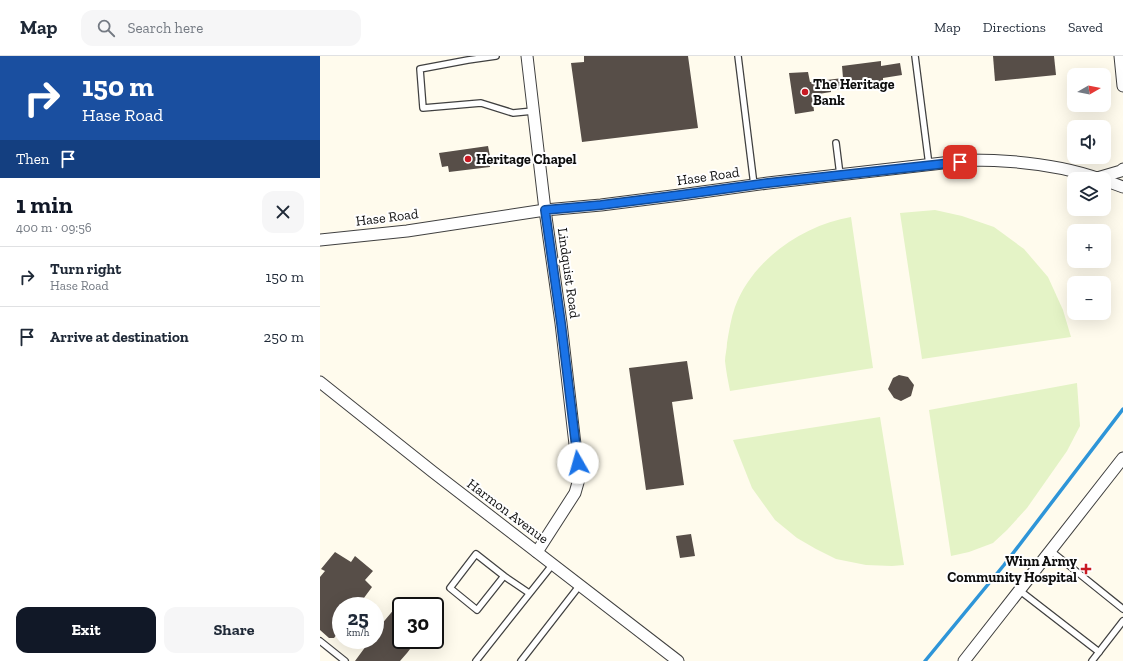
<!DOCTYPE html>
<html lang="en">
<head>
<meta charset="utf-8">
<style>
  body { margin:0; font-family:"Zilla Slab",serif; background:#f6f6f7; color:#1f2937; height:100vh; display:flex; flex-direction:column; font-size:15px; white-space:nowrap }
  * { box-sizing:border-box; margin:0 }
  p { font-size:13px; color:#747a83 }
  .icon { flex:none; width:22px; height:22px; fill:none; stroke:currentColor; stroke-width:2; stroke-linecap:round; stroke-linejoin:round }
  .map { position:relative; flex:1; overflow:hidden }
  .panel { display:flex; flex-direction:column; background:#fff; width:320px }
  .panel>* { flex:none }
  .top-card { background:#1a4fa0; color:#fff; overflow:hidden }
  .needle { width:26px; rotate:81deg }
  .fabs { position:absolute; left:747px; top:12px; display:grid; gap:8px }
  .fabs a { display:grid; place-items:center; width:44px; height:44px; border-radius:8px; background:#fff; box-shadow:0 4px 16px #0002; font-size:20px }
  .speed { position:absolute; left:12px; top:541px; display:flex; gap:8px; font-size:20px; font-weight:700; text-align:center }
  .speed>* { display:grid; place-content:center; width:52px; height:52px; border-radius:50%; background:#fff; box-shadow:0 4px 16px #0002; line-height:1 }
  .speed small { font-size:10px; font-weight:400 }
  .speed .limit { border:2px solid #111; border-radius:6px; background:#fff; color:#111 }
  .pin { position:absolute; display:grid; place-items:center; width:34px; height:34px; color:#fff; margin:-17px; border-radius:8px; box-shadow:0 2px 6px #0006 }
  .me { position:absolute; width:44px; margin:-22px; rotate:353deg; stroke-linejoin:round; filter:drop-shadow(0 0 3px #0008) }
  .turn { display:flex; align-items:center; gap:14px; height:84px; padding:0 16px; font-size:18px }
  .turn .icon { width:52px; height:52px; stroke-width:2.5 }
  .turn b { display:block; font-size:28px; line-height:34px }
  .then { display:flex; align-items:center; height:38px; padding:0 16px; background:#0003; gap:8px; font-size:15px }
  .round { display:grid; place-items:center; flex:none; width:42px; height:42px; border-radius:12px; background:#f6f6f7 }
  .summary { display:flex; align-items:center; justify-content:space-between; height:68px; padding:0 16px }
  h1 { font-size:24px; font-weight:700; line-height:30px; color:#111827 }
  .action { display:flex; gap:8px; margin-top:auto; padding:8px 16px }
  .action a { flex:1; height:46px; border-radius:12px; background:#111827; color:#fff; font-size:16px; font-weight:700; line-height:46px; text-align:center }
  .action a+a { background:#f6f6f7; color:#1f2937 }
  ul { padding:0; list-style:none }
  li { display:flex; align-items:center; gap:12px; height:60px; padding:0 16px; border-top:1px solid #e0e1e3 }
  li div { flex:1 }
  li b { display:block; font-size:15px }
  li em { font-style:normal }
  header { display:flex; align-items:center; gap:24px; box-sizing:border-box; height:56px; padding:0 20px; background:#fff; border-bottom:1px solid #e0e1e3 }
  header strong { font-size:19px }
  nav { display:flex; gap:22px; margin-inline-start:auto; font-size:14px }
  .search { width:280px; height:36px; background:#f6f6f7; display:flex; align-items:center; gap:10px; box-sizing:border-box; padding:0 14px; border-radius:12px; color:#747a83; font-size:15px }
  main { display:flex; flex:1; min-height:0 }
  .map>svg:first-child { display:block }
  .pitch { fill:#e4f3c6 }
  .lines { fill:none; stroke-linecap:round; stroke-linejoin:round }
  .stream { stroke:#2e95d8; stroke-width:3.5 }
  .building { fill:#574e48 }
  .lane-casing { stroke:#404040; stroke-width:8 }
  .street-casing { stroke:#404040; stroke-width:13 }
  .lane { stroke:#fff; stroke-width:5.5 }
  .street { stroke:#fff; stroke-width:11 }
  .route-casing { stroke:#114b97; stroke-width:10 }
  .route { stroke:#1a73e8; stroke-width:7 }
  .poi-dot { fill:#c81a23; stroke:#fff; stroke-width:1.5 }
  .labels { text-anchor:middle; stroke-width:4; stroke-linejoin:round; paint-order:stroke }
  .poi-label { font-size:14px; font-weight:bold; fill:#0d0d0d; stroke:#fff; text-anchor:start }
  .street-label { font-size:14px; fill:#0d0d0d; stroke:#fff }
</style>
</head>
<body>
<header>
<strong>Map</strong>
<div class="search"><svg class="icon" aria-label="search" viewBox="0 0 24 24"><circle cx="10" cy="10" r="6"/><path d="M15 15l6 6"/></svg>Search here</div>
<nav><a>Map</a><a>Directions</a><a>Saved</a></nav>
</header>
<main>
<section class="panel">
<div class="top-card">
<div class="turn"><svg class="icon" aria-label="right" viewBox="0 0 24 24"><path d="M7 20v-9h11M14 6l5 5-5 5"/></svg><div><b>150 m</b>Hase Road</div></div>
<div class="then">Then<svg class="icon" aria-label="arrive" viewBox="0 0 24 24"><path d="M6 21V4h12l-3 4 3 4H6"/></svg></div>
</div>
<div class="summary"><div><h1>1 min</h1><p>400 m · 09:56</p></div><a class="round"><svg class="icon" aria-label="close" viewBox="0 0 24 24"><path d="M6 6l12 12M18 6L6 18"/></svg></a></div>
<ul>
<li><svg class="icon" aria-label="right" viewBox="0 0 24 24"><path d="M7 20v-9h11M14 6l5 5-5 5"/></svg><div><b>Turn right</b><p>Hase Road</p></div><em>150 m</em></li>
<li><svg class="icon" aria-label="arrive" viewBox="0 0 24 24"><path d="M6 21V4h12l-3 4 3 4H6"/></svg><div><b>Arrive at destination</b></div><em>250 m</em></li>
</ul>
<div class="action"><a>Exit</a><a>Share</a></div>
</section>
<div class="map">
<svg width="803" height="605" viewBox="0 0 803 605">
  <rect width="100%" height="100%" fill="#fffbed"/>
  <g class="pitch">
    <path d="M615,154L642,160L674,171L704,193L728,221L743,254L751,281L602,303L580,157Z"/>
    <path d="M531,161L553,312L410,335C408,325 406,315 405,305C405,299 407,293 407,287C409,275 411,262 415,251C432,204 483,169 531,161Z"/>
    <path d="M757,327L760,370L747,395L707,452L687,474L673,487L649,496L631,500L609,354Z"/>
    <path d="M560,361L584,509L572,510L546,509L516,503L496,493L477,482L455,464L432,432L413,384Z"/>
  </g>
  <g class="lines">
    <path class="stream" d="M605,605L684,509L803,353"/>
  </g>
  <g class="building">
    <path d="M264,0H368L378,72L262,86L251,7L264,6Z"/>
    <path d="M673,0H734L736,19L675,25Z"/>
    <path d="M561,5V10L580,7L582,19L563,22V28L511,34V36L492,39L494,55L475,58L469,17L488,16L490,26L523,22L522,10Z"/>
    <path d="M168,90L171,105H170V111L129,116L128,110L122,111L119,97Z"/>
    <path d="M367,305L373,343L352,346L364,429L326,434L309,312Z"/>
    <path d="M579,319L588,321L594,329L591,340L581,345L574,342L568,333L573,322Z"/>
    <path d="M371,478L375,500L360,502L356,480Z"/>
    <path d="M15,496L31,506L35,500L53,515L45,524L52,531L38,550H21V573L14,582H9L0,574V521L5,515L1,513Z"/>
    <path d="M81,545V584H97L87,597L80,605H35L46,590L35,584H55V576Z"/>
  </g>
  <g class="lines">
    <g class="lane-casing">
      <g id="lane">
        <path d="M176,0L148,4L100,13L103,52L161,47L193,57L213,55"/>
        <path d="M418,0L434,129"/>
        <path d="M595,0L609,109"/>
        <path d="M516,87L520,119"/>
        <path d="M731,495L803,553"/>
        <path d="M184,520L157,554L130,532L156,498L184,520L209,537"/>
        <path d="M699,534L779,596"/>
        <path d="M0,585L25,605"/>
        <path d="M156,605L233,508"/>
        <path d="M201,605L260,529"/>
        <path d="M772,605L803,565"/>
      </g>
    </g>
    <g class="street-casing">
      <g id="street">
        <path d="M207,0L225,154L241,267L259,423L255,437L217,496"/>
        <path d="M800,0L803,30"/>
        <path d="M777,122L801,115L803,113"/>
        <path d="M784,124L803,131"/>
        <path d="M0,184L87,175L225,154L281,149L360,139L448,127L649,104C694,104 738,108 780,123"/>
        <path d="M0,326L113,416L358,605"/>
        <path d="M644,605L803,402"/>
      </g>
    </g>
    <use href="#lane" class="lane"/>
    <use href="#street" class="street"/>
  </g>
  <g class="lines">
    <g class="route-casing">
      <path id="route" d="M258,407L241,267L225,154L281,149L360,139L448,127L640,106"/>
    </g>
    <use href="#route" class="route"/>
  </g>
  <g class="poi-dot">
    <circle cx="485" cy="36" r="4"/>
    <circle cx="148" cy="103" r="4"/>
    <path d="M764 507h4v4h4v4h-4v4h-4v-4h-4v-4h4z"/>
  </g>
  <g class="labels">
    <g class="poi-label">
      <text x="493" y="33">The Heritage<tspan x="493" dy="16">Bank</tspan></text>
      <text x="156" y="108">Heritage Chapel</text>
      <text x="757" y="510" text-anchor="end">Winn Army<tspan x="757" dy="16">Community Hospital</tspan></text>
    </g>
    <g class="street-label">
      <text transform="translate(388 120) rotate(-8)" y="5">Hase Road</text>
      <text transform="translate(67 161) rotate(-7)" y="5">Hase Road</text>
      <text transform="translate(249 217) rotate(82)" y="5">Lindquist Road</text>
      <text transform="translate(188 455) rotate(37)" y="5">Harmon Avenue</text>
    </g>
  </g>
</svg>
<div class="fabs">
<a><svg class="needle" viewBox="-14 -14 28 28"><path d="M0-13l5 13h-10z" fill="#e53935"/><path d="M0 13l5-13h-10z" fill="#747a83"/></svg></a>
<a><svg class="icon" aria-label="sound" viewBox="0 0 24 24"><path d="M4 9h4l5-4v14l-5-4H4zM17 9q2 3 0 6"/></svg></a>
<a><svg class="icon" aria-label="layers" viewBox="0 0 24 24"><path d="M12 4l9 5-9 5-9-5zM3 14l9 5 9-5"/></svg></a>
<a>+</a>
<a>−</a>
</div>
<div class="speed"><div>25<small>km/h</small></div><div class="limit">30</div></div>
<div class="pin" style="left:640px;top:106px;background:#d93025"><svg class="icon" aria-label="arrive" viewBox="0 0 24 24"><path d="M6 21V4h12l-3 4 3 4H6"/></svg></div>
<svg class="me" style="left:258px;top:407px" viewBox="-20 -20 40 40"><circle r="19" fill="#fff"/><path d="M0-13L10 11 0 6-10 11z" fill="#1a73e8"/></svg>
</div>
</main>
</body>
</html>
